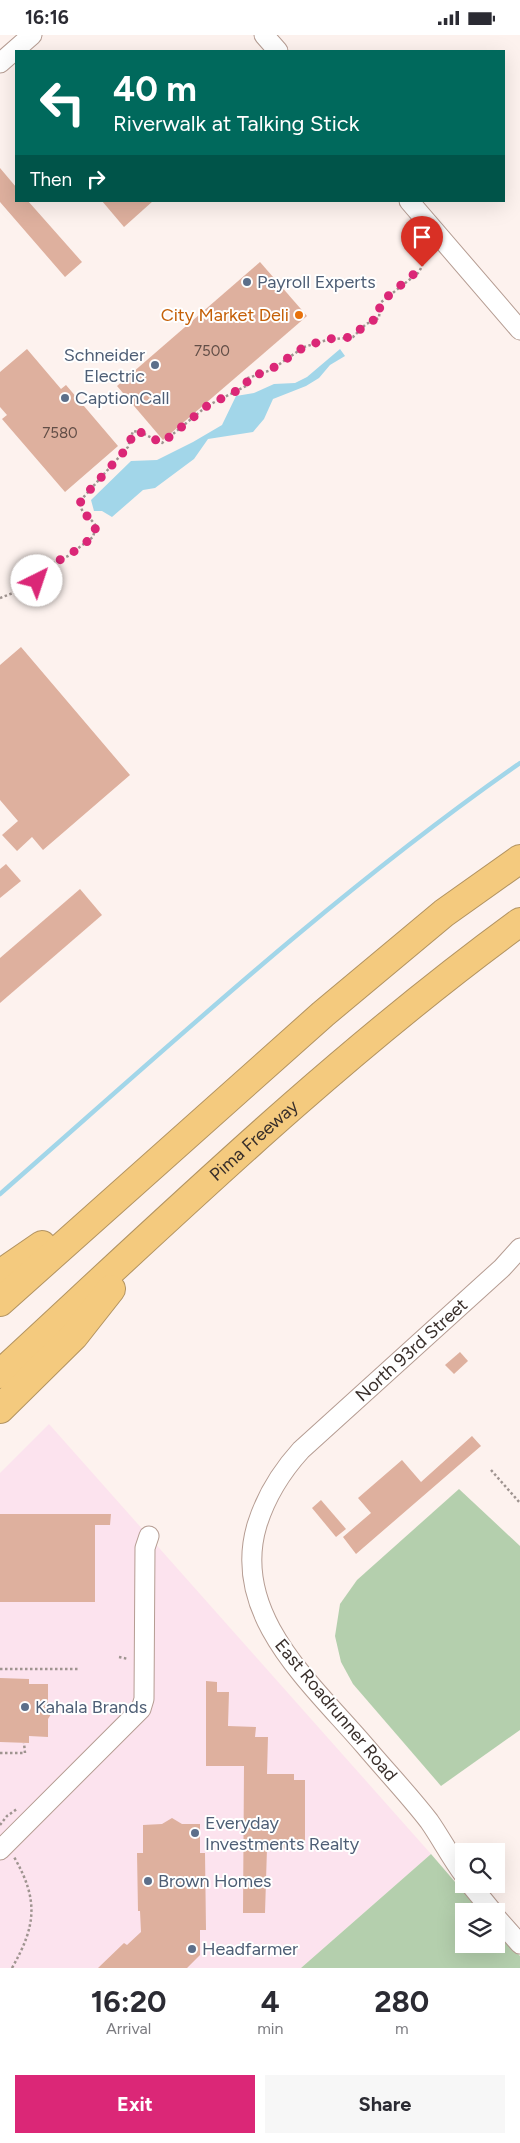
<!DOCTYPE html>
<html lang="en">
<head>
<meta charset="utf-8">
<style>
  body { margin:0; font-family:Figtree,sans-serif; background:#f7f7f7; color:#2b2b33; height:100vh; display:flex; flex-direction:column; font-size:19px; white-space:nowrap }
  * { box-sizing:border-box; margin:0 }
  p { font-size:16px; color:#7c7c81 }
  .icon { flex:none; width:28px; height:28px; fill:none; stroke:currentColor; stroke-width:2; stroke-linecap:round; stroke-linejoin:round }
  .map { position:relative; height:1933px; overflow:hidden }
  .drawer { display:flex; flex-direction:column; background:#fff; flex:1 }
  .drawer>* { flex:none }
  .hud { position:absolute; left:15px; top:15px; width:490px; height:152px; border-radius:0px; box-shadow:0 5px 20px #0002; background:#00695c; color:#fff; overflow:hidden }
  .controls { position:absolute; left:455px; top:1808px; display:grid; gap:10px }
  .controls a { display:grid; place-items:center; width:50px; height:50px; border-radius:0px; background:#fff; box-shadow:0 5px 20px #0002; font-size:25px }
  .pin { position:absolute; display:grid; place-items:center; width:42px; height:42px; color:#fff; margin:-51px -21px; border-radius:50% 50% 50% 0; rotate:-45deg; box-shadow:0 0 5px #0007 }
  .pin .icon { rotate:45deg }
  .me { position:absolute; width:55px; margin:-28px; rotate:41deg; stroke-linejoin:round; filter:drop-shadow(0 0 4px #0008) }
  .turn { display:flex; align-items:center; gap:18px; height:105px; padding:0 15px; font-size:22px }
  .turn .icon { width:65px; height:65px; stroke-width:2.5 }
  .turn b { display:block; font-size:35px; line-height:42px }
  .then { display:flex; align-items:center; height:48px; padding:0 15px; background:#0003; gap:10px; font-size:19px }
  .eta { display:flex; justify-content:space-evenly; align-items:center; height:85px; text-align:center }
  .eta b { font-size:30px; font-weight:700; line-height:35px }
  .button { display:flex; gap:10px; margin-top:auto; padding:10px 15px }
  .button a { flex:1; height:58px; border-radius:0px; background:#db2777; color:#fff; font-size:20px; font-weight:700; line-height:58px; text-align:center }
  .button a+a { background:#f7f7f7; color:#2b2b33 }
  .status { display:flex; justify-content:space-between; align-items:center; height:35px; padding:0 25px; background:#fff; direction:ltr }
  .status svg { height:14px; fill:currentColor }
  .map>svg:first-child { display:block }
  .commercial { fill:#fce3ee }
  .green { fill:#b4cfad }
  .water { fill:#a2d6e9 }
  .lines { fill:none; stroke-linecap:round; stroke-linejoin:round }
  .stream { stroke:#a2d6e9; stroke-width:4.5 }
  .building { fill:#deb09e }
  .minor-casing { stroke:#b59c92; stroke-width:21 }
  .highway-casing { stroke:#b29361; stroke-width:30 }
  .path { stroke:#9f9490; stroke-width:2.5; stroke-dasharray:2.5 2.5; stroke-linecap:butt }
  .minor { stroke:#fff; stroke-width:19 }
  .highway { stroke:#f4ca7e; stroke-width:28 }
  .route { stroke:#db2777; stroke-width:9; stroke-dasharray:0 16.2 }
  .service-dot { fill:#5c6f8a; stroke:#fff; stroke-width:2 }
  .food-dot { fill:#e8710a; stroke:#fff; stroke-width:2 }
  .labels { text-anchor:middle; stroke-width:4; stroke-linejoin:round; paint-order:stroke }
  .number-label { font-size:15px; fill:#624e47 }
  .service-label { font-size:18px; fill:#4e5e75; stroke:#fff; text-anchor:start }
  .food-label { font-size:18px; fill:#c56008; stroke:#fff; text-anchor:end }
  .street-label { font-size:18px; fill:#382e2a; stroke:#fff }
</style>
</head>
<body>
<div class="status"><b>16:16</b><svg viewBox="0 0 49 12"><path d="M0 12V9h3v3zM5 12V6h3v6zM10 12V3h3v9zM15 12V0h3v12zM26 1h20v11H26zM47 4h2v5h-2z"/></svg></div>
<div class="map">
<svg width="520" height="1933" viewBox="0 0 520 1933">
  <rect width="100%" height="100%" fill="#fdf2ee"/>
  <path class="commercial" d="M49,1389L431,1819L301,1933H0V1438Z"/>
  <g class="green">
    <path d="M459,1454L520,1511V1695L441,1751L353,1649L341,1627L335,1601L340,1569L357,1545Z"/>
    <path d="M431,1819L480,1876H464V1909H496V1894L520,1921V1933H301Z"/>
  </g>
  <path class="water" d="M340,314L345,321L330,330L319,343L306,351L273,364L264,384L253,397L208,404L194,424L155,453L143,455L112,482L102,476H94L91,465L131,426L157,425L193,407L222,390L236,361L254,358L274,349L295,348L307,342Z"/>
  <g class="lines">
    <path class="stream" d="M0,1159C169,1011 335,857 520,728"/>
  </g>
  <g class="building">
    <path d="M0,133L16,152V166H28L82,227L65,242L0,167Z"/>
    <path d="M102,166H153L124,192Z"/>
    <path d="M260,227L307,281L163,405L117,351Z"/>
    <path d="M27,314L61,354L66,350L118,411L65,457L2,384L7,380L0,372V337Z"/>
    <path d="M21,612L130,740L43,815L32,802L17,816L2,800L18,786L0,765V630Z"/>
    <path d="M6,829L21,846L0,863V834Z"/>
    <path d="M80,854L102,880L0,968V923Z"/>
    <path d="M460,1317L468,1326L454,1339L445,1330Z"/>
    <path d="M472,1401L481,1411L356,1519L343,1502L371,1478L358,1463L402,1425L421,1447Z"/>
    <path d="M321,1465L346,1494L336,1502L312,1473Z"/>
    <path d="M0,1479H111L110,1490H95V1567H0Z"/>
    <path d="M0,1643L29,1644V1649H48V1668L53,1676L48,1684V1702L29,1701V1708L0,1707Z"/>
    <path d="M206,1646L217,1647V1657H229L228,1691L256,1692L255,1702H268L267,1739H294V1745H305V1814L267,1813L265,1878H243L244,1731H206Z"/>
    <path d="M172,1783L182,1789H200V1818H205L206,1895H200V1920L187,1933H98L124,1908L127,1910L141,1897L140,1876H138L137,1818H143V1790L162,1789Z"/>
  </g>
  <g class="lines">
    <g class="minor-casing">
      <g id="minor">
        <path d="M264,0L278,16"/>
        <path d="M0,28L32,0"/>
        <path d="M409,166L520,295"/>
        <path d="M0,1815L141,1674L144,1664L145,1513L149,1501"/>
        <path id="s1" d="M464,1840C451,1823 441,1803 429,1786C409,1760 386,1736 365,1711C312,1649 230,1580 257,1490C266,1461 281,1437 301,1415L502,1233L520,1213"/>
        <path d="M470,1849L492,1876"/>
        <path d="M496,1882L520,1909"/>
      </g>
    </g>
    <g class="highway-casing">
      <g id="highway">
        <path d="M0,1239L42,1210"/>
        <path d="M0,1267L323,979L444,878L520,824"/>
        <path id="s2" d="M0,1339C169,1183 335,1022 520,887"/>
        <path d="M0,1374L74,1301L111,1254"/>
      </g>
    </g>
    <g class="path">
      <path d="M0,563L31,551L49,530L68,521L93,502L96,491C90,481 78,478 81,465L128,412L133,396L140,397L162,408L207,371L246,351L248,343L271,335L304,312L327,305L353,302L366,289L379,283L380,268L418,238C424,230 424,221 430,214"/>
      <path d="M491,1435L520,1468"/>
      <path d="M119,1622L128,1624"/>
      <path d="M0,1634H80"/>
      <path d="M0,1718H25L24,1708"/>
      <path d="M0,1790L7,1781L17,1774"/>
      <path d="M12,1933C36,1891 39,1865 14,1822"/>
    </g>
    <use href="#minor" class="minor"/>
    <use href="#highway" class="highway"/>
  </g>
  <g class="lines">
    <path class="route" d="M37,546L49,530L68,521L93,502L96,491C90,481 78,478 81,465L128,412L134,396L140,397L162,408L207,371L246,351L248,343L270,335L304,312L327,304L353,302L366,288L379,283L380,268L422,232"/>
  </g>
  <g class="service-dot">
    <circle cx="247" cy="247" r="5"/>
    <circle cx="155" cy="330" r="5"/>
    <circle cx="65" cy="363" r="5"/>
    <circle cx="25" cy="1672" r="5"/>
    <circle cx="195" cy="1798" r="5"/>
    <circle cx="148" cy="1846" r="5"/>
    <circle cx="192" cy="1914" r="5"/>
  </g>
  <circle class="food-dot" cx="299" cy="280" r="5"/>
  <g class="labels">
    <g class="number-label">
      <text x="212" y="321">7500</text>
      <text x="60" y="403">7580</text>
    </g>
    <g class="service-label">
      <text x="257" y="253">Payroll Experts</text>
      <text x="145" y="326" text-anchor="end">Schneider<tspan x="145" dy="21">Electric</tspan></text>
      <text x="75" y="369">CaptionCall</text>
      <text x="35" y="1678">Kahala Brands</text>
      <text x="205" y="1794">Everyday<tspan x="205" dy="21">Investments Realty</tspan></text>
      <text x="158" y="1852">Brown Homes</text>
      <text x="202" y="1920">Headfarmer</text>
    </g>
    <g class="food-label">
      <text x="289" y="286">City Market Deli</text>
    </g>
    <g class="street-label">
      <text dy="6" stroke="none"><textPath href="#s2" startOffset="345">Pima Freeway</textPath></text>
      <text dy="6" stroke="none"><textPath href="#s1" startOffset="658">North 93rd Street</textPath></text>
      <text transform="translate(336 1675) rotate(50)" y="6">East Roadrunner Road</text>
    </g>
  </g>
</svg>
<div class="controls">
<a><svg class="icon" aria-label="search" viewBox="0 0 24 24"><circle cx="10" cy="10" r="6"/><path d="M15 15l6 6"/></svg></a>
<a><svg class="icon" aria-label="layers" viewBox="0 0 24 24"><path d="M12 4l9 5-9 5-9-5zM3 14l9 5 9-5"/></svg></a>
</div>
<div class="pin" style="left:422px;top:232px;background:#d93025"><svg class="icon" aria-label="arrive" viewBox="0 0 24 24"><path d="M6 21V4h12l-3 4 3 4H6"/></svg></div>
<svg class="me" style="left:37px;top:546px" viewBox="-20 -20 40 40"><circle r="19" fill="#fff"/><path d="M0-13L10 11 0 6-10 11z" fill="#db2777"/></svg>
<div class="hud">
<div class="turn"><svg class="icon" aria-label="left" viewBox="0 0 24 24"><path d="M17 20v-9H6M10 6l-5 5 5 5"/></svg><div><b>40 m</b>Riverwalk at Talking Stick</div></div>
<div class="then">Then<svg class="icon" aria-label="right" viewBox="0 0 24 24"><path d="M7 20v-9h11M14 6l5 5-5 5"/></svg></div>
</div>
</div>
<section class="drawer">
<div class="eta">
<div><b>16:20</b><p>Arrival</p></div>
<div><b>4</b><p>min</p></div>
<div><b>280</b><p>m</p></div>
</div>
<div class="button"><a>Exit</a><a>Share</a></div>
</section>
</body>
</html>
